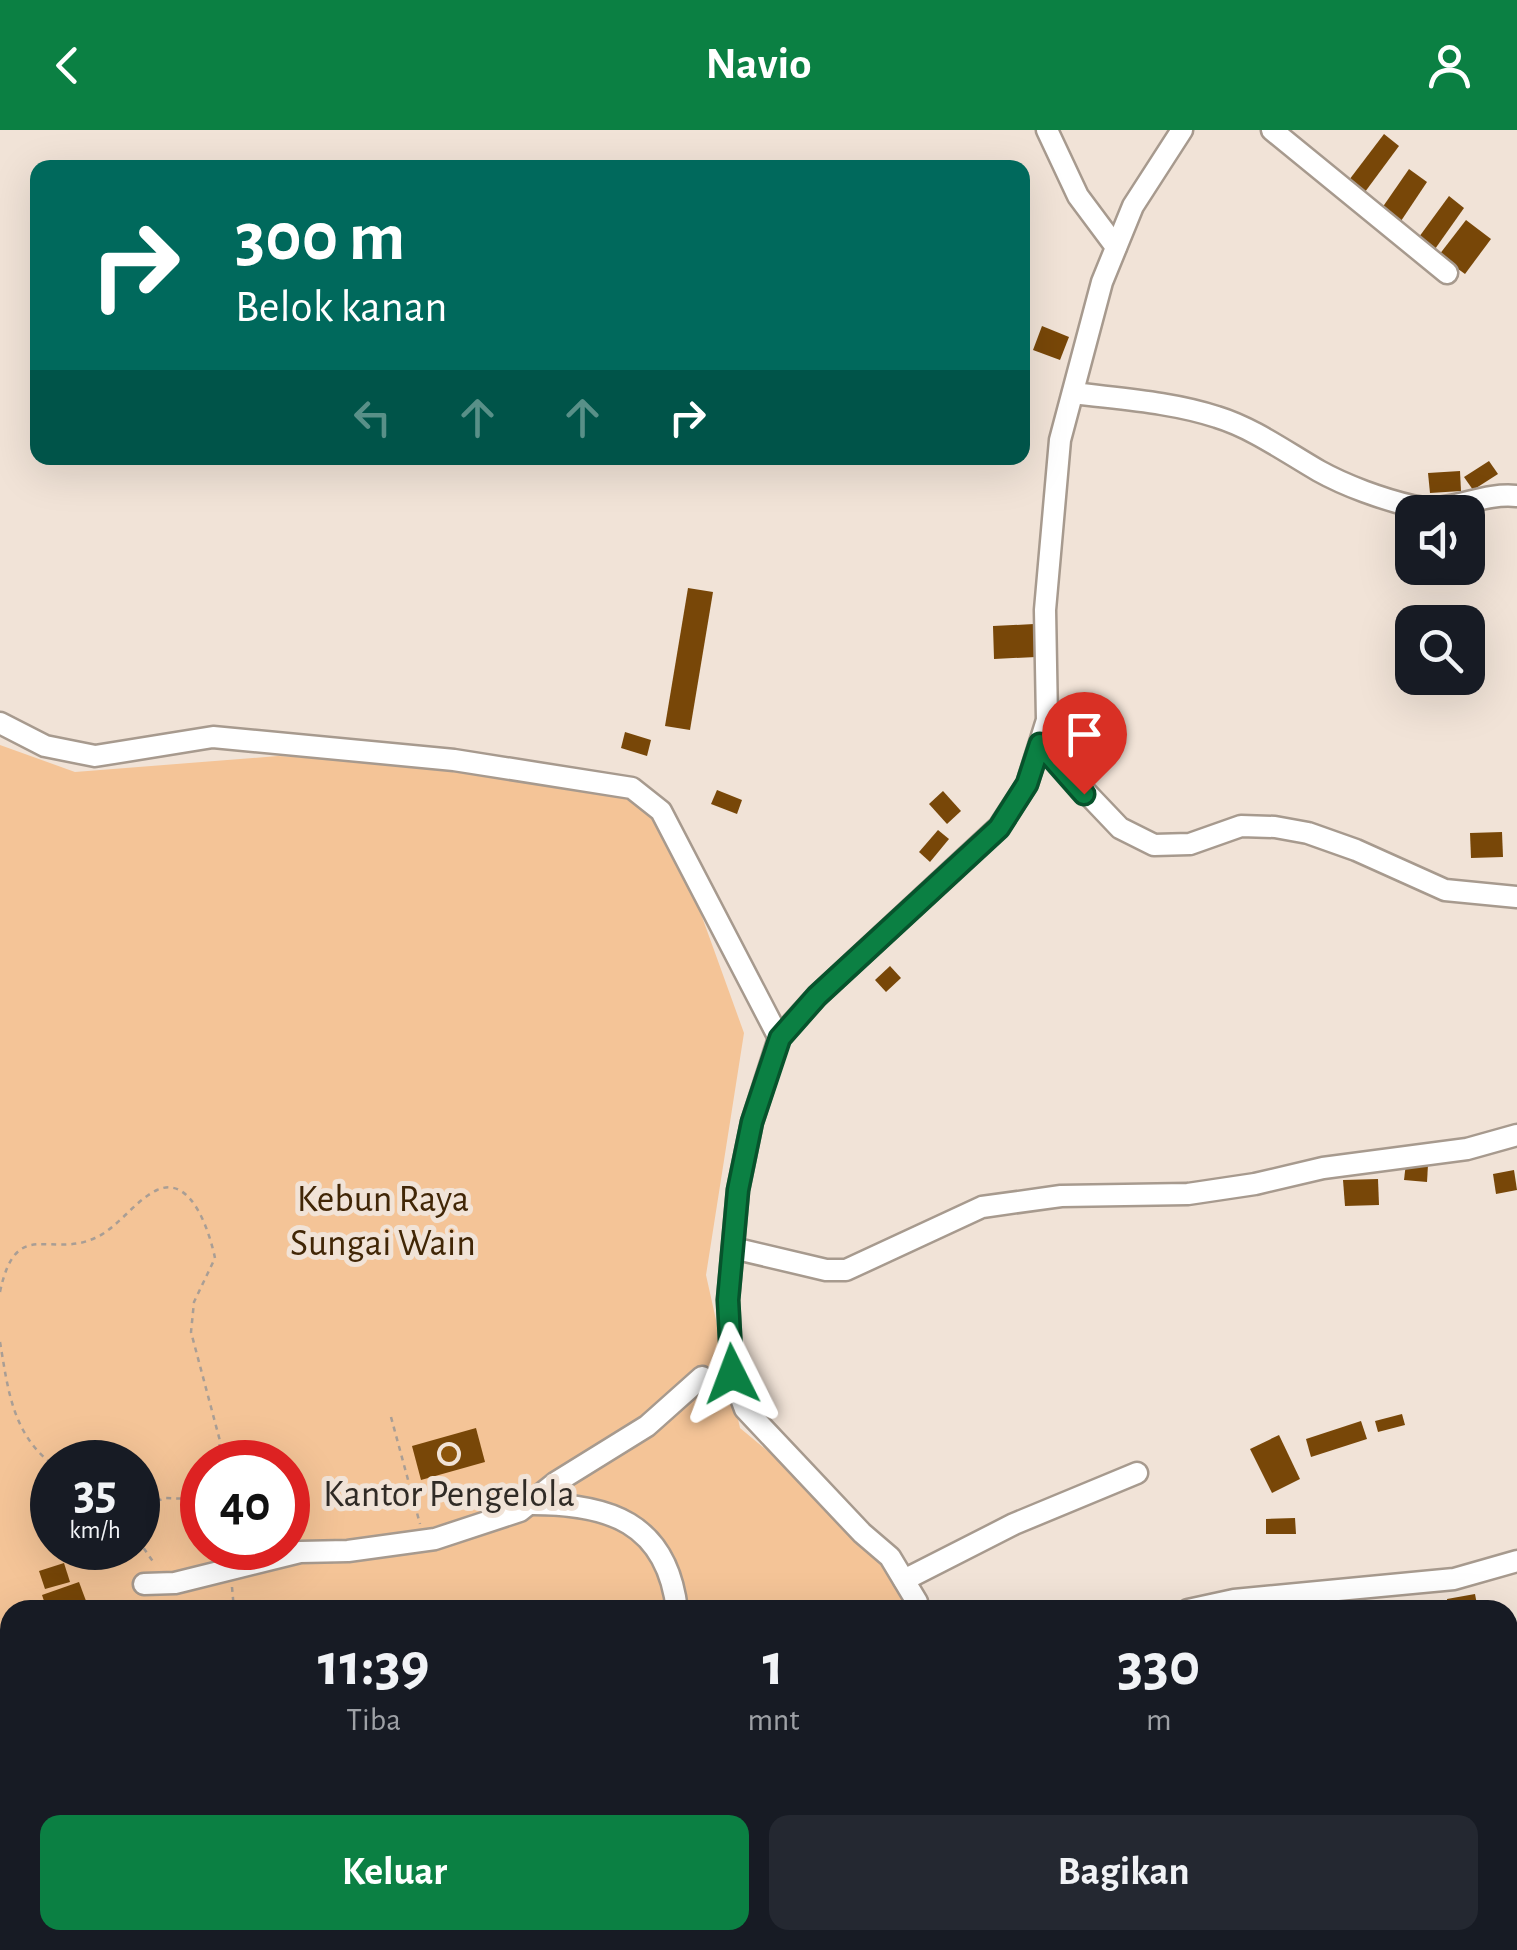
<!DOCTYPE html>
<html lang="id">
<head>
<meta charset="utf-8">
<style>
  body { margin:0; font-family:"Alegreya Sans",sans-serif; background:#242831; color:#f1f3f6; height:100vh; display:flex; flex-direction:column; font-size:38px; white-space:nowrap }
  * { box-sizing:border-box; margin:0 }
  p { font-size:32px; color:#9ea1a6 }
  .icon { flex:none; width:55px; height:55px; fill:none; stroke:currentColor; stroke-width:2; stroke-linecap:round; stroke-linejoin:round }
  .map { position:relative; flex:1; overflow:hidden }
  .sheet { position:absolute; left:0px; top:1470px; width:1518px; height:350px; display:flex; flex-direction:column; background:#171b24; border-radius:30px 30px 0 0; box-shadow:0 10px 40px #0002 }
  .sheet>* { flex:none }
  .top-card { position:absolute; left:30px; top:30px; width:1000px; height:305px; border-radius:20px; box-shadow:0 10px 40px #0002; background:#00695c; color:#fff; overflow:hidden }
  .controls { position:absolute; left:1395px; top:365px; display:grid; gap:20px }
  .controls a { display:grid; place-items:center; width:90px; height:90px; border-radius:20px; background:#171b24; box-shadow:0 10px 40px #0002; font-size:50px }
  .speed { position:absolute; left:30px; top:1310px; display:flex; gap:20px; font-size:50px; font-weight:700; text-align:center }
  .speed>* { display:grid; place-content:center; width:130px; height:130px; border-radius:50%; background:#171b24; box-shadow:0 10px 40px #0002; line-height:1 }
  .speed small { font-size:25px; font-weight:400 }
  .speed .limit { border:15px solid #d22; background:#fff; color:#111 }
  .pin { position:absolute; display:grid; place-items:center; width:85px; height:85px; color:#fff; margin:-102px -42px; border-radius:50% 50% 50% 0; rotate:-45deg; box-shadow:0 0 10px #0007 }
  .pin .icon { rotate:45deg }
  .me { position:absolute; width:110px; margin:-55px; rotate:357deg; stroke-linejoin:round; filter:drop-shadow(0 0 8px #0008) }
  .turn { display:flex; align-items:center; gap:35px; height:210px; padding:0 40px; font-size:45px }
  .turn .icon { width:130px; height:130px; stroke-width:2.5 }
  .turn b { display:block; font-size:70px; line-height:85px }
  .lanes { display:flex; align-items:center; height:95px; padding:0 40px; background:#0003; justify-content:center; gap:50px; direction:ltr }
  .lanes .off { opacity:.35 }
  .eta { display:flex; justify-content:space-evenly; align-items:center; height:170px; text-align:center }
  .eta b { font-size:60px; font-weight:700; line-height:70px }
  .button { display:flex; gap:20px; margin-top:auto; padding:20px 40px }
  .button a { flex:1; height:115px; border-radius:20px; background:#0b8043; color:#fff; font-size:40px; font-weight:700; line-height:115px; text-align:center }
  .button a+a { background:#242831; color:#f1f3f6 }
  header { display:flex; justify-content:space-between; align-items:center; height:130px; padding:0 40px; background:#0b8043; color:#fff; font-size:45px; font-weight:700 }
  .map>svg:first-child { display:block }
  .green { fill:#f4c497; fill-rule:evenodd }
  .building { fill:#784708 }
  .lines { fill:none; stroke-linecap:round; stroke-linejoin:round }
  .minor-casing { stroke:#a79a8e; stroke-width:25 }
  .path { stroke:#a99e95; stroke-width:2.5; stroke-dasharray:5 5; stroke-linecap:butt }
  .minor { stroke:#fff; stroke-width:20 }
  .route-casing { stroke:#07532c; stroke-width:25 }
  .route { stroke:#0b8043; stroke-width:18 }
  .poi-dot { fill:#8c540a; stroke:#f1e3d7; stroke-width:4 }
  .labels { text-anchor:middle; stroke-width:10; stroke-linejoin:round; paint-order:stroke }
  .park-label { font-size:38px; fill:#412606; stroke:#f1e3d7 }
  .poi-label { font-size:38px; fill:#302b26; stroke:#f1e3d7 }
</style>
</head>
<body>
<header><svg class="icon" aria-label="back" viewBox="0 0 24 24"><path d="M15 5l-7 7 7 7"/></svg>Navio<svg class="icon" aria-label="person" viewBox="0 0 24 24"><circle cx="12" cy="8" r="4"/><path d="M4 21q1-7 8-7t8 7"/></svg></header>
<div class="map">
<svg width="1517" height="1820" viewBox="0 0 1517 1820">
  <rect width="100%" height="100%" fill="#f1e3d7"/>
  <path class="green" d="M0,615L75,642L278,626L413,634L658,665L744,903L706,1145L740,1298L894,1426L916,1480H10V1810H969L980,1820H0ZM52,1332H138V1418H52ZM202,1332H288V1418H202Z"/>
  <g class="building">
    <path d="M1384,4L1399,16L1362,66L1346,54Z"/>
    <path d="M1409,39L1427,52L1401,91L1382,78Z"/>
    <path d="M1449,66L1464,78L1435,119L1419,107Z"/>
    <path d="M1466,90L1491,109L1465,144L1439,125Z"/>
    <path d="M1042,196L1069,207L1060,230L1033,220Z"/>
    <path d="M1489,331L1498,344L1473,360L1464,347Z"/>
    <path d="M1460,341L1461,361L1430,363L1428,343Z"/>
    <path d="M688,458L713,462L690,600L665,596Z"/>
    <path d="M1034,494L1036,527L994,529L993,496Z"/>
    <path d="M625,602L651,610L647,626L621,618Z"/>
    <path d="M717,660L742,670L737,684L711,674Z"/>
    <path d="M943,661L961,681L947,694L929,674Z"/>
    <path d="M938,700L949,709L930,732L919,722Z"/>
    <path d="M1502,702L1503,727L1471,728L1470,703Z"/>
    <path d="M890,836L901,848L886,862L875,850Z"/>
    <path d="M1406,1033L1428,1035L1427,1052L1404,1050Z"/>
    <path d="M1514,1040L1517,1060L1496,1064L1493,1044Z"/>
    <path d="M1378,1049L1379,1075L1345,1076L1343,1050Z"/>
    <path d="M1402,1284L1405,1295L1378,1302L1375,1291Z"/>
    <path d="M1361,1291L1367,1309L1311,1327L1306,1309Z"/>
    <path d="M476,1298L485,1332L421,1350L412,1316Z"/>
    <path d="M1279,1305L1300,1349L1272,1363L1250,1319Z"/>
    <path d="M1295,1388L1296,1404H1266V1389Z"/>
    <path d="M64,1433L70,1452L45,1459L39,1441Z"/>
    <path d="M79,1452L89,1479L47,1480L42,1465Z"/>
    <path d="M1475,1464L1478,1480H1448L1447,1469Z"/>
    <path d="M1358,1810H1388L1384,1820H1354Z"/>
  </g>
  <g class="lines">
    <g class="minor-casing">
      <g id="minor">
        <path d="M1047,0L1078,66L1116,117"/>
        <path d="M1272,0L1447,143"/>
        <path d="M1073,263C1120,269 1172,272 1217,287C1253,298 1286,322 1319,341C1346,356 1382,369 1412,376C1450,385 1479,362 1517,366"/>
        <path d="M0,593L45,616L95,626L213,607L454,630L632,658L661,681L779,908"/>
        <path d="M1040,614L1120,698L1154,715L1190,714L1241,696L1275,697L1308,703L1356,720L1445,760L1517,767"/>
        <path d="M733,1118L826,1140H846L982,1077L1061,1066L1188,1064L1255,1054L1323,1038L1467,1019L1517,1005"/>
        <path d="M528,1374C608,1373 667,1392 677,1480"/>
        <path d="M904,1450L1014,1394L1137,1343"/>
        <path d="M144,1454L175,1453L300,1422L348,1421L435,1409L520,1381L555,1353L647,1296L702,1247"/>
        <path d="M918,1480L917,1472L890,1427L862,1403L745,1279L732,1244L728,1170L738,1060L752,992L779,908L817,866L999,697L1027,654L1047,590L1045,480L1060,310L1102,152L1133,76L1182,0"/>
        <path d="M1188,1480L1234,1470L1454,1449L1517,1431"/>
        <path d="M676,1810L678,1820"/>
        <path d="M985,1810L995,1820"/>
        <path d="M717,1820L732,1810"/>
      </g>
    </g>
    <g class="path">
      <path d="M0,1162C16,1086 49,1129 95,1108C118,1098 134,1071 157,1060C192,1044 210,1104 215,1128L194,1172L191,1202L220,1311L218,1332"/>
      <path d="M0,1212C8,1259 12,1303 52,1334"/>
      <path d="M391,1287L420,1394"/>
      <path d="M138,1378L165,1368L194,1369L202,1366"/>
      <path d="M138,1410L154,1433"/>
      <path d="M232,1457L234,1480"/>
      <path d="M0,1644L10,1650"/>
      <path d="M440,1810L458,1820"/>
      <path d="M38,1820L45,1810"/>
    </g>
    <use href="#minor" class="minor"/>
  </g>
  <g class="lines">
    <g class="route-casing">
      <path id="route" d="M732,1244L728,1170L738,1060L752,992L780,908L817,866L999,698L1027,654L1040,614L1084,664"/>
    </g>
    <use href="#route" class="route"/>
  </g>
  <circle class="poi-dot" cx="449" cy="1324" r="10"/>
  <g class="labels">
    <g class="park-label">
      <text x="383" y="1081">Kebun Raya<tspan x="383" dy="44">Sungai Wain</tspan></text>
    </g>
    <g class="poi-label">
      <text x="449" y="1376">Kantor Pengelola</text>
    </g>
  </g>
</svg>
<div class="controls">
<a><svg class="icon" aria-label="sound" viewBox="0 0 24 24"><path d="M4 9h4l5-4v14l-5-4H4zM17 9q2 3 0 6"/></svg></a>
<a><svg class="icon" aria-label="search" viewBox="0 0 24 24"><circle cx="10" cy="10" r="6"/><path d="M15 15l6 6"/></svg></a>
</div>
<div class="speed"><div>35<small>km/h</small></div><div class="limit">40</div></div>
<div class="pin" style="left:1084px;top:664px;background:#d93025"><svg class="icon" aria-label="arrive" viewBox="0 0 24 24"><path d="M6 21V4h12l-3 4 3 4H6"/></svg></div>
<svg class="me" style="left:732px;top:1244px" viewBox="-20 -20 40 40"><path d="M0-17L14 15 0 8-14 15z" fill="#0b8043" stroke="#fff" stroke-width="4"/></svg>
<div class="top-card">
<div class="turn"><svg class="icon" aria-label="right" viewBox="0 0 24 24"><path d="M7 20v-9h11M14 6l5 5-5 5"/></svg><div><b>300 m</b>Belok kanan</div></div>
<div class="lanes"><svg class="icon off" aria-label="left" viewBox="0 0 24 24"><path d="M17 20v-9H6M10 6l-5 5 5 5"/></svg><svg class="icon off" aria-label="ahead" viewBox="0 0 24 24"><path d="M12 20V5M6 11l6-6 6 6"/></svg><svg class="icon off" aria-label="ahead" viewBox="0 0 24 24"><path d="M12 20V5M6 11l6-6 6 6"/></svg><svg class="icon" aria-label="right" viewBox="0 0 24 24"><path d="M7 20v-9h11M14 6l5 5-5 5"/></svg></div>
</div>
<section class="sheet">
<div class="eta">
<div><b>11:39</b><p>Tiba</p></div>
<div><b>1</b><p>mnt</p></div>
<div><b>330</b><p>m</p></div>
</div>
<div class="button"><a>Keluar</a><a>Bagikan</a></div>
</section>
</div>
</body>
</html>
